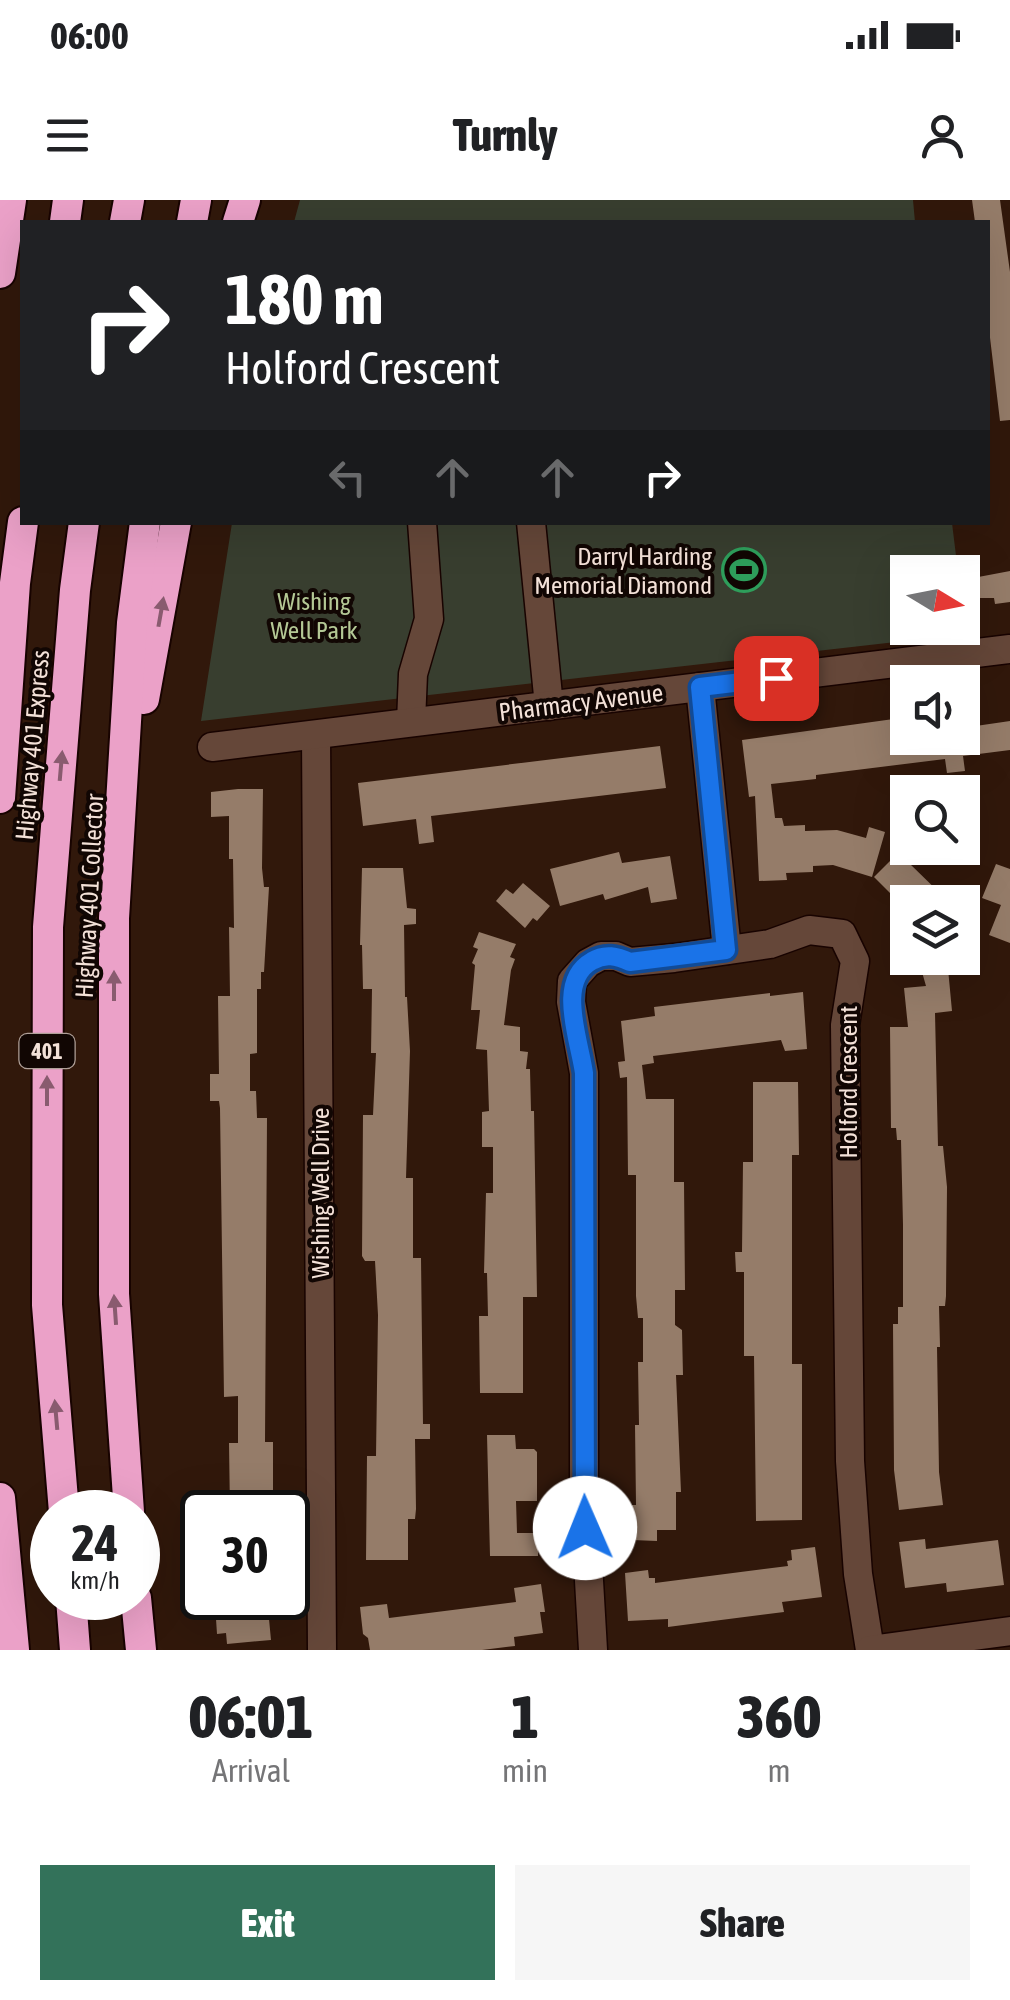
<!DOCTYPE html>
<html lang="en">
<head>
<meta charset="utf-8">
<style>
  body { margin:0; font-family:"Asap Condensed",sans-serif; background:#f6f6f6; color:#202124; height:100vh; display:flex; flex-direction:column; font-size:38px; white-space:nowrap }
  * { box-sizing:border-box; margin:0 }
  p { font-size:32px; color:#757577 }
  .icon { flex:none; width:55px; height:55px; fill:none; stroke:currentColor; stroke-width:2; stroke-linecap:round; stroke-linejoin:round }
  .map { position:relative; height:1450px; overflow:hidden }
  .drawer { display:flex; flex-direction:column; background:#fff; flex:1 }
  .drawer>* { flex:none }
  .hud { position:absolute; left:20px; top:20px; width:970px; height:305px; border-radius:0px; box-shadow:0 10px 40px #0002; background:#202124; color:#fff; overflow:hidden }
  .needle { width:65px; rotate:100deg }
  .controls { position:absolute; left:890px; top:355px; display:grid; gap:20px }
  .controls a { display:grid; place-items:center; width:90px; height:90px; border-radius:0px; background:#fff; box-shadow:0 10px 40px #0002; font-size:50px }
  .speed { position:absolute; left:30px; top:1290px; display:flex; gap:20px; font-size:50px; font-weight:700; text-align:center }
  .speed>* { display:grid; place-content:center; width:130px; height:130px; border-radius:50%; background:#fff; box-shadow:0 10px 40px #0002; line-height:1 }
  .speed small { font-size:25px; font-weight:400 }
  .speed .limit { border:5px solid #111; border-radius:15px; background:#fff; color:#111 }
  .pin { position:absolute; display:grid; place-items:center; width:85px; height:85px; color:#fff; margin:-42px; border-radius:20px; box-shadow:0 5px 15px #0006 }
  .me { position:absolute; width:110px; margin:-55px; rotate:359deg; stroke-linejoin:round; filter:drop-shadow(0 0 8px #0008) }
  .turn { display:flex; align-items:center; gap:35px; height:210px; padding:0 40px; font-size:45px }
  .turn .icon { width:130px; height:130px; stroke-width:2.5 }
  .turn b { display:block; font-size:70px; line-height:85px }
  .lanes { display:flex; align-items:center; height:95px; padding:0 40px; background:#0003; justify-content:center; gap:50px; direction:ltr }
  .lanes .off { opacity:.35 }
  .eta { display:flex; justify-content:space-evenly; align-items:center; height:170px; text-align:center }
  .eta b { font-size:60px; font-weight:800; line-height:70px }
  .action { display:flex; gap:20px; margin-top:auto; padding:20px 40px }
  .action a { flex:1; height:115px; border-radius:0px; background:#33725a; color:#fff; font-size:40px; font-weight:800; line-height:115px; text-align:center }
  .action a+a { background:#f6f6f6; color:#202124 }
  .status { display:flex; justify-content:space-between; align-items:center; height:70px; padding:0 50px; background:#fff; direction:ltr }
  .status svg { height:28px; fill:currentColor }
  header { display:flex; justify-content:space-between; align-items:center; height:130px; padding:0 40px; background:#fff; font-size:45px; font-weight:800 }
  .map>svg:first-child { display:block }
  .green { fill:#383e2f }
  .building { fill:#957c69 }
  .lines { fill:none; stroke-linecap:round; stroke-linejoin:round }
  .minor-casing { stroke:#180300; stroke-width:31 }
  .highway-casing { stroke:#180300; stroke-width:34 }
  .minor { stroke:#654739; stroke-width:28 }
  .highway { stroke:#eba1c8; stroke-width:30 }
  .oneway { fill:#895b6f }
  .route-casing { stroke:#114b97; stroke-width:25 }
  .route { stroke:#1a73e8; stroke-width:18 }
  .labels { text-anchor:middle; stroke-width:8; stroke-linejoin:round; paint-order:stroke }
  .shield { fill:#110603; stroke:#af9f98; stroke-width:2.5 }
  .shield-label { font-size:22px; font-weight:bold; fill:#f3e1d8 }
  .poi-label { font-size:25px; fill:#f3e1d8; stroke:#110603; text-anchor:end }
  .park-label { font-size:25px; fill:#b4c895; stroke:#110603 }
  .street-label { font-size:25px; fill:#f3e1d8; stroke:#110603 }
</style>
</head>
<body>
<div class="status"><b>06:00</b><svg viewBox="0 0 49 12"><path d="M0 12V9h3v3zM5 12V6h3v6zM10 12V3h3v9zM15 12V0h3v12zM26 1h20v11H26zM47 4h2v5h-2z"/></svg></div>
<header><svg class="icon" aria-label="menu" viewBox="0 0 24 24"><path d="M4 6h16M4 12h16M4 18h16"/></svg>Turnly<svg class="icon" aria-label="person" viewBox="0 0 24 24"><circle cx="12" cy="8" r="4"/><path d="M4 21q1-7 8-7t8 7"/></svg></header>
<div class="map">
<svg width="1010" height="1450" viewBox="0 0 1010 1450">
  <rect width="100%" height="100%" fill="#31180b"/>
  <g class="green">
    <path d="M300,0H913L915,22H294Z"/>
    <path d="M232,323H952L958,372H908V428H962L963,407L966,434L201,521Z"/>
  </g>
  <g class="building">
    <path d="M972,0H1000L1010,72V220L1000,221L988,121V22H975Z"/>
    <path d="M1010,371V402L995,404L994,398H976L973,378Z"/>
    <path d="M908,517V538H962V528L1010,521V550L963,556L965,571L947,573L945,559L816,575V579L771,584L775,618H782L784,626L805,625V631L837,630L866,638L869,627L885,632L872,677L833,665L813,666V672L786,673L787,680L759,681L755,596L749,597L742,540Z"/>
    <path d="M660,546L666,588L431,616L434,642L419,644L416,619L363,626L358,583Z"/>
    <path d="M238,589H263L262,668L264,687H269L264,772H261V789H257V853L250,854V891H256L257,918H267L265,1242H273V1312H230L229,1243H238V1196L224,1197L220,908L219,901H210V874H219L218,796H230L229,727L234,728L233,659H229V616L211,617V592Z"/>
    <path d="M907,644L918,656L910,664L949,702H899L874,677Z"/>
    <path d="M619,652L622,663L670,656L677,699L651,703L648,687L605,700L603,694L560,706L550,669Z"/>
    <path d="M996,664L1010,669V743L989,735L1001,705L982,698Z"/>
    <path d="M362,668H403L407,708L416,709V724L404,725L405,797H407L410,851L406,978H413V1058H421L423,1224H430V1239H415L416,1309L415,1319H408V1360H366L367,1256H376L378,1115L375,1061H365L362,1056L363,915H373L376,853H371L372,789H363L362,745H360Z"/>
    <path d="M523,683L550,706L537,721L533,718L525,728L496,701L506,689L513,694Z"/>
    <path d="M479,732L516,744L510,757L515,759L511,770L504,825L520,827V851L528,852L526,869H530L531,911H534L537,1097H523V1193H480L479,1116H488L487,1073H484L486,993H493V947H482V912L489,911L487,850L476,849L480,810H471L475,765L472,763L478,749L473,747Z"/>
    <path d="M918,758H947L952,811L935,813L938,946H943L947,987L946,1096L945,1106H939L940,1147H937L939,1272L943,1305L899,1310L894,1270L893,1124H898V1107H903V1025L901,940H897L896,928H891L890,827H908L904,788L926,786Z"/>
    <path d="M803,792L807,849L785,851L781,840L653,856L654,863L642,865L646,899H674V982H684L685,1090H675V1125L682,1130L683,1175H676L681,1292H676V1330H657V1341L632,1340V1305H636L635,1225H639L638,1162H643V1118H638L636,1096V975H628L627,877L620,878L618,862L625,861L621,821L655,816L654,807L770,793V796Z"/>
    <path d="M753,882H798L799,955H792V1164H802V1320L756,1321L754,1156H744V1072H736L735,1052H742L743,962H753Z"/>
    <path d="M487,1235H515L516,1249H534L537,1252V1301H516L517,1333H538V1356H490Z"/>
    <path d="M925,1339L926,1349L998,1340L1004,1385L947,1392L946,1383L905,1388L899,1342Z"/>
    <path d="M815,1347L822,1397L782,1402L784,1412L721,1420L668,1427V1419L628,1421L625,1373L648,1370L649,1378H655V1383L788,1366L787,1361L792,1360L791,1350Z"/>
    <path d="M541,1384L545,1412H540L543,1433L514,1437L515,1446L482,1450H370L368,1438L363,1434L360,1407L387,1404L389,1418L516,1402L514,1388Z"/>
    <path d="M230,1398H267L271,1440L227,1444L226,1433L217,1434L216,1419L226,1415L225,1404L230,1403Z"/>
  </g>
  <g class="lines">
    <g class="minor-casing">
      <g id="minor">
        <path d="M531,322L549,506"/>
        <path d="M700,487L727,750"/>
        <path d="M411,522L413,474L429,419L422,322"/>
        <path d="M316,535L322,1450"/>
        <path d="M212,547L1010,449"/>
        <path d="M593,1450L584,1294V873L571,802L572,781L588,763L601,756H616L630,762L674,758L770,744L809,730L842,734L855,761L845,825L850,1261L858,1374L870,1450"/>
        <path d="M870,1450L1010,1431"/>
      </g>
    </g>
    <g class="highway-casing">
      <g id="highway">
        <path d="M65,22L68,0"/>
        <path d="M125,22L129,0"/>
        <path d="M192,22L196,0"/>
        <path d="M238,22L245,0"/>
        <path d="M0,73L11,0"/>
        <path d="M144,499L176,322"/>
        <path d="M0,598L15,383L23,322"/>
        <path d="M0,1298L14,1450"/>
        <path d="M64,1312L47,1105L48,727L75,390L84,322"/>
        <path d="M129,1312L114,1094V718L132,423L145,322"/>
        <path d="M71,1398L75,1450"/>
        <path d="M136,1398L141,1450"/>
      </g>
    </g>
    <use href="#minor" class="minor"/>
    <use href="#highway" class="highway"/>
  </g>
  <defs><path id="oneway-solid" d="M-6-.8H1V-3.2L6.5 0L1 3.2V.8H-6Z" transform="scale(2.5)"/></defs>
  <g class="oneway">
    <use href="#oneway-solid" transform="translate(161 412) rotate(-80)"/>
    <use href="#oneway-solid" transform="translate(61 566) rotate(-85)"/>
    <use href="#oneway-solid" transform="translate(114 786) rotate(-90)"/>
    <use href="#oneway-solid" transform="translate(47 891) rotate(-90)"/>
    <use href="#oneway-solid" transform="translate(115 1110) rotate(-94)"/>
    <use href="#oneway-solid" transform="translate(56 1215) rotate(-95)"/>
  </g>
  <g class="lines">
    <g class="route-casing">
      <path id="route" d="M585,1328L584,873C579,838 556,781 592,761C605,753 617,756 630,762L726,750L700,487L776,478"/>
    </g>
    <use href="#route" class="route"/>
  </g>
  <defs>
    <g id="stadium-ring" transform="scale(2.25)"><circle r="9.5" fill="#110603" stroke="#2e9e5b" stroke-width="1.5"/><path d="M0-5a6.5 5 0 1 0 0 10a6.5 5 0 1 0 0-10ZM-3.5-1.8h7v3.6h-7Z" fill="#2e9e5b"/></g>
  </defs>
  <g fill-rule="evenodd">
    <use href="#stadium-ring" x="744" y="370"/>
  </g>
  <g class="labels">
    <rect class="shield" x="19.5" y="834" width="55" height="34" rx="8"/>
    <g class="shield-label">
      <text x="47" y="859">401</text>
    </g>
    <g class="poi-label">
      <text x="712" y="365">Darryl Harding<tspan x="712" dy="29">Memorial Diamond</tspan></text>
    </g>
    <g class="park-label">
      <text x="314" y="410">Wishing<tspan x="314" dy="29">Well Park</tspan></text>
    </g>
    <g class="street-label">
      <text transform="translate(581 502) rotate(-7)" y="9">Pharmacy Avenue</text>
      <text transform="translate(32 545) rotate(-85)" y="9">Highway 401 Express</text>
      <text transform="translate(89 696) rotate(-87)" y="9">Highway 401 Collector</text>
      <text transform="translate(848 882) rotate(-90)" y="9">Holford Crescent</text>
      <text transform="translate(320 993) rotate(-90)" y="9">Wishing Well Drive</text>
    </g>
  </g>
</svg>
<div class="controls">
<a><svg class="needle" viewBox="-14 -14 28 28"><path d="M0-13l5 13h-10z" fill="#e53935"/><path d="M0 13l5-13h-10z" fill="#757577"/></svg></a>
<a><svg class="icon" aria-label="sound" viewBox="0 0 24 24"><path d="M4 9h4l5-4v14l-5-4H4zM17 9q2 3 0 6"/></svg></a>
<a><svg class="icon" aria-label="search" viewBox="0 0 24 24"><circle cx="10" cy="10" r="6"/><path d="M15 15l6 6"/></svg></a>
<a><svg class="icon" aria-label="layers" viewBox="0 0 24 24"><path d="M12 4l9 5-9 5-9-5zM3 14l9 5 9-5"/></svg></a>
</div>
<div class="speed"><div>24<small>km/h</small></div><div class="limit">30</div></div>
<div class="pin" style="left:776px;top:478px;background:#d93025"><svg class="icon" aria-label="arrive" viewBox="0 0 24 24"><path d="M6 21V4h12l-3 4 3 4H6"/></svg></div>
<svg class="me" style="left:585px;top:1328px" viewBox="-20 -20 40 40"><circle r="19" fill="#fff"/><path d="M0-13L10 11 0 6-10 11z" fill="#1a73e8"/></svg>
<div class="hud">
<div class="turn"><svg class="icon" aria-label="right" viewBox="0 0 24 24"><path d="M7 20v-9h11M14 6l5 5-5 5"/></svg><div><b>180 m</b>Holford Crescent</div></div>
<div class="lanes"><svg class="icon off" aria-label="left" viewBox="0 0 24 24"><path d="M17 20v-9H6M10 6l-5 5 5 5"/></svg><svg class="icon off" aria-label="ahead" viewBox="0 0 24 24"><path d="M12 20V5M6 11l6-6 6 6"/></svg><svg class="icon off" aria-label="ahead" viewBox="0 0 24 24"><path d="M12 20V5M6 11l6-6 6 6"/></svg><svg class="icon" aria-label="right" viewBox="0 0 24 24"><path d="M7 20v-9h11M14 6l5 5-5 5"/></svg></div>
</div>
</div>
<section class="drawer">
<div class="eta">
<div><b>06:01</b><p>Arrival</p></div>
<div><b>1</b><p>min</p></div>
<div><b>360</b><p>m</p></div>
</div>
<div class="action"><a>Exit</a><a>Share</a></div>
</section>
</body>
</html>
